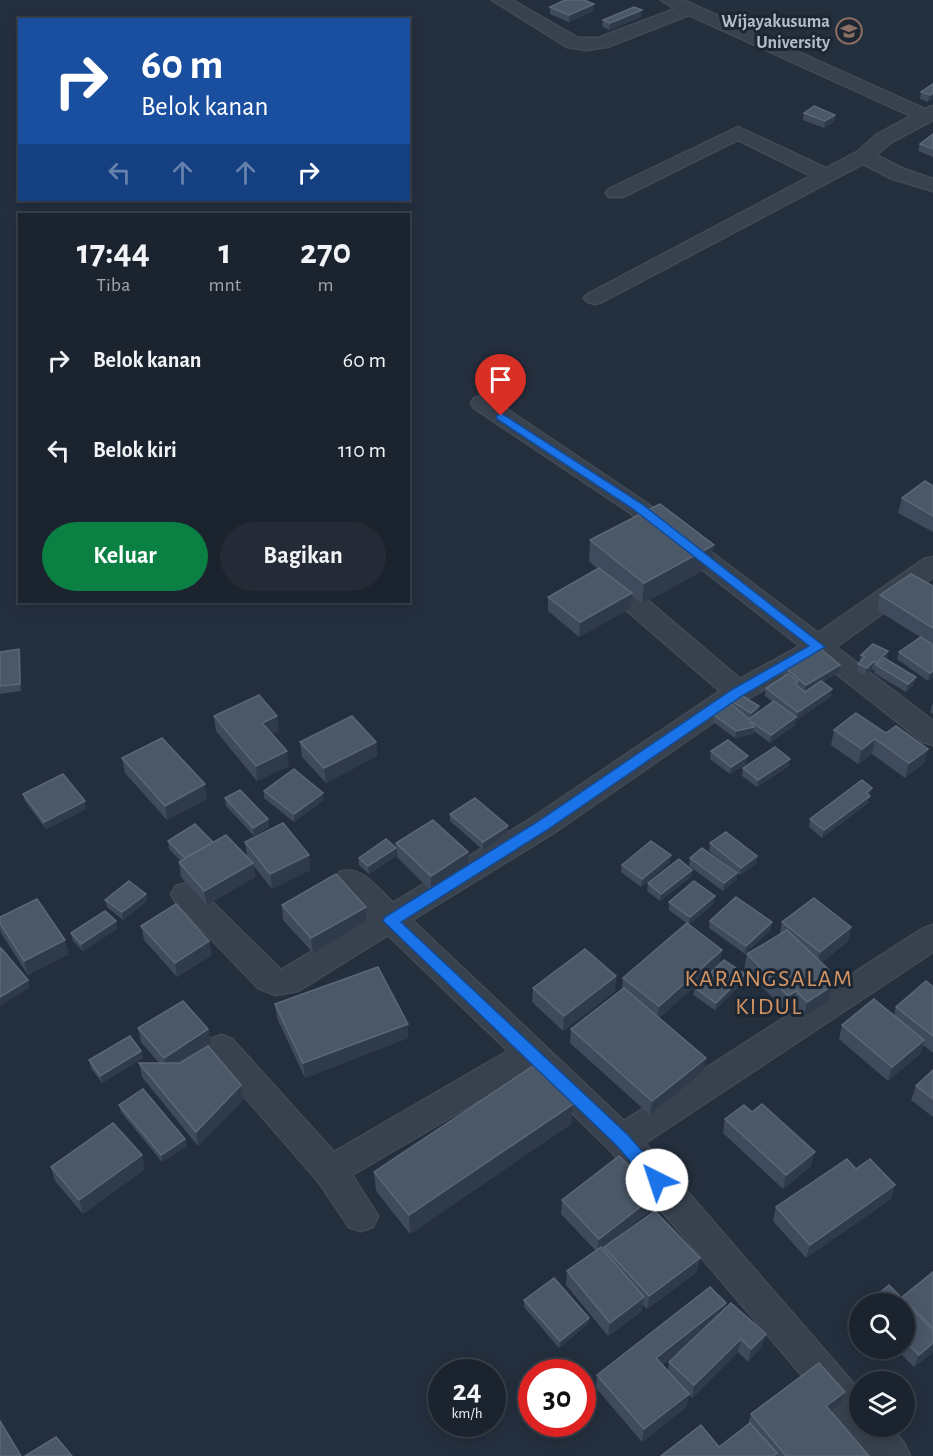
<!DOCTYPE html>
<html lang="id">
<head>
<meta charset="utf-8">
<style>
  body { margin:0; font-family:"Alegreya Sans",sans-serif; background:#242b36; color:#f1f3f6; height:100vh; display:flex; flex-direction:column; font-size:22px; white-space:nowrap }
  * { box-sizing:border-box; margin:0 }
  p { font-size:20px; color:#a0a4aa }
  .icon { flex:none; width:33px; height:33px; fill:none; stroke:currentColor; stroke-width:2; stroke-linecap:round; stroke-linejoin:round }
  .map { position:relative; flex:1; overflow:hidden }
  .side { position:absolute; left:18px; top:213px; width:392px; height:390px; display:flex; flex-direction:column; background:#1b232e; border-radius:0px; box-shadow:0 3px 15px #0003,0 0 0 2px #39404a }
  .side>* { flex:none }
  .guide { position:absolute; left:18px; top:18px; width:392px; height:183px; border-radius:0px; box-shadow:0 3px 15px #0003,0 0 0 2px #39404a; background:#1a4fa0; color:#fff; overflow:hidden }
  .fabs { position:absolute; left:849px; top:1293px; display:grid; gap:12px }
  .fabs a { display:grid; place-items:center; width:66px; height:66px; border-radius:50%; background:#1b232e; box-shadow:0 3px 15px #0003,0 0 0 2px #39404a; font-size:30px }
  .speed { position:absolute; left:428px; top:1359px; display:flex; gap:12px; font-size:30px; font-weight:700; text-align:center }
  .speed>* { display:grid; place-content:center; width:78px; height:78px; border-radius:50%; background:#1b232e; box-shadow:0 3px 15px #0003,0 0 0 2px #39404a; line-height:1 }
  .speed small { font-size:15px; font-weight:400 }
  .speed .limit { border:9px solid #d22; background:#fff; color:#111 }
  .pin { position:absolute; display:grid; place-items:center; width:51px; height:51px; color:#fff; margin:-62px -26px; border-radius:50% 50% 50% 0; rotate:-45deg; box-shadow:0 0 6px #0007 }
  .pin .icon { rotate:45deg }
  .me { position:absolute; width:66px; margin:-33px; rotate:319deg; stroke-linejoin:round; filter:drop-shadow(0 0 4px #0008) }
  .turn { display:flex; align-items:center; gap:21px; height:126px; padding:0 24px; font-size:27px }
  .turn .icon { width:78px; height:78px; stroke-width:2.5 }
  .turn b { display:block; font-size:42px; line-height:51px }
  .lanes { display:flex; align-items:center; height:57px; padding:0 24px; background:#0003; justify-content:center; gap:30px; direction:ltr }
  .lanes .off { opacity:.35 }
  .eta { display:flex; justify-content:space-evenly; align-items:center; height:102px; text-align:center }
  .eta b { font-size:36px; font-weight:700; line-height:42px }
  .cta { display:flex; gap:12px; margin-top:auto; padding:12px 24px }
  .cta a { flex:1; height:69px; border-radius:36px; background:#0b8043; color:#fff; font-size:24px; font-weight:700; line-height:69px; text-align:center }
  .cta a+a { background:#242b36; color:#f1f3f6 }
  ul { padding:0; list-style:none }
  li { display:flex; align-items:center; gap:18px; height:90px; padding:0 24px }
  li div { flex:1 }
  li b { display:block; font-size:22px }
  li em { font-style:normal }
  .map>svg:first-child { display:block }
  .lines { fill:none; stroke-linecap:round; stroke-linejoin:round }
  .minor-casing { stroke:#414a57; stroke-width:3 }
  .minor { fill:#38414e; fill-rule:evenodd }
  .wall { fill:#3f4b5c; fill-rule:evenodd }
  .shaded-wall { fill:#2f3b4b }
  .building { fill:#4b5868; stroke:#5c6777; stroke-width:1.5 }
  .route { fill:#1a73e8; stroke:#114b97; stroke-width:1.5 }
  .labels { text-anchor:middle; stroke-width:6; stroke-linejoin:round; paint-order:stroke }
  .far-poi-label { font-size:18px; font-weight:bold; fill:#b4bcc9; stroke:#1d2633; text-anchor:end }
  .quarter-label { font-size:24px; letter-spacing:1.5px; fill:#d59563; stroke:#1d2633 }
</style>
</head>
<body>
<div class="map">
<svg width="933" height="1456" viewBox="0 0 933 1456">
  <rect width="100%" height="100%" fill="#242f3e"/>
  <g class="lines">
    <g class="minor-casing">
      <g id="minor">
        <path d="M492,0H512L578,38H598L675,9L661,0H683L925,109L933,106V120L890,143L876,155L904,169L933,179V191L890,178L863,164L602,302L595,304L588,302L584,298L588,294L811,176L738,140L623,197H609L606,193L609,189L738,127L826,168L857,152L876,135L911,116L689,15L607,47L586,50L567,47Z"/>
        <path d="M482,396L490,398L645,502L818,633L924,559L933,557V577L836,647L933,721V745L923,742L818,659L747,699L552,834L412,920L624,1121L922,929L933,925V952L645,1143L860,1391V1426H890L904,1443L910,1456H867L851,1433L610,1150L529,1071L352,1175L378,1216L373,1227L361,1231L349,1227L318,1181L210,1057L205,1048L210,1039L221,1035L232,1039L334,1152L508,1051L388,935L298,991L276,995L258,988L176,902L171,894L176,886L186,883L196,886L281,970L369,917L340,888L335,880L340,872C362,865 377,888 393,903L532,818L720,691L602,589L599,583L602,577L611,575L620,577L740,679L800,646L629,512L474,408L471,403L474,398Z"/>
      </g>
    </g>
    <use href="#minor" class="minor"/>
  </g>
  <g class="wall">
    <path d="M550,7L593,11L569,22L550,14Z"/>
    <path d="M641,17L609,30L602,26L603,20Z"/>
    <path d="M933,84L928,102L920,99L921,92Z"/>
    <path d="M804,113L835,115L834,122L824,128L803,120Z"/>
    <path d="M933,134V157L918,151L920,144Z"/>
    <path d="M933,486V532L898,513L902,498Z"/>
    <path d="M590,540L711,566L642,604L632,596L631,608L579,637L548,611V597L598,569L589,561Z"/>
    <path d="M933,586V677L928,681L897,659L899,652L920,637L877,610L880,595Z"/>
    <path d="M0,652L21,657V691L0,694Z"/>
    <path d="M861,655L887,659L914,684L906,692L874,673L875,671L872,669L865,676L857,671Z"/>
    <path d="M783,666L838,673L822,682L831,697L796,719L795,725L770,743L754,731L753,734L735,738L713,722L714,715L732,705L733,702L759,706L758,712L773,702L765,696L766,688L785,676L782,673Z"/>
    <path d="M933,704V714L930,712L932,705Z"/>
    <path d="M214,716L279,731L272,734L289,766L257,781L216,731Z"/>
    <path d="M834,730L886,733L928,749L924,763L905,778L872,754L858,764L831,745Z"/>
    <path d="M300,742H376L377,756L326,783L302,757Z"/>
    <path d="M711,751L746,764L730,774L710,759Z"/>
    <path d="M122,758L207,799L167,820L125,773Z"/>
    <path d="M789,766L757,787L742,776L743,768Z"/>
    <path d="M264,791L324,800L294,822L264,798Z"/>
    <path d="M23,794L86,809L46,829L25,801Z"/>
    <path d="M870,796L868,803L822,838L809,827L810,819Z"/>
    <path d="M225,798L268,819L269,827L254,836L226,806Z"/>
    <path d="M450,814L508,826L507,833L483,850L450,821Z"/>
    <path d="M168,841L213,842L247,856L245,842L309,855L310,870L272,889L253,865L255,877L207,905L181,877L179,862L181,861L169,849Z"/>
    <path d="M396,843L468,852V867L431,891L397,857Z"/>
    <path d="M710,843L757,856L756,864L740,875L709,851Z"/>
    <path d="M396,848V856L369,874L359,865V858Z"/>
    <path d="M690,858L737,873L736,880L723,891L689,866Z"/>
    <path d="M670,862L641,887L621,872L622,865Z"/>
    <path d="M692,870L691,877L660,901L647,891L648,883Z"/>
    <path d="M146,894L147,901L123,920L107,907L105,900Z"/>
    <path d="M715,896L714,903L689,925L669,910V902Z"/>
    <path d="M282,905L367,921L313,953L283,920Z"/>
    <path d="M0,917L69,954L28,975L1,933L0,929Z"/>
    <path d="M710,921L771,929L745,954L709,928Z"/>
    <path d="M782,922L851,927L848,941L821,963L827,981L832,986L829,1001L804,1016L793,1005L785,1010L744,969L747,954L780,934Z"/>
    <path d="M141,926L212,955L177,977L144,940Z"/>
    <path d="M117,929L83,951L73,941L71,933Z"/>
    <path d="M720,963L743,982L715,1010L693,995L695,988L710,973L659,1018L706,1058L703,1072L650,1115L570,1043L571,1029L622,989L623,978Z"/>
    <path d="M616,976L615,991L563,1031L532,1002L533,988Z"/>
    <path d="M933,987V1053L923,1045L920,1054L888,1081L839,1039L842,1025L894,1015L896,1007Z"/>
    <path d="M275,1004L408,1038L305,1078L277,1018Z"/>
    <path d="M138,1028L208,1029L211,1043L188,1057L241,1085L244,1099L198,1146L142,1077L139,1063H159L141,1042Z"/>
    <path d="M141,1051L143,1058L102,1083L91,1068L89,1060Z"/>
    <path d="M933,1070V1117L911,1100L916,1086Z"/>
    <path d="M573,1104L571,1124L410,1234L376,1191L374,1172Z"/>
    <path d="M119,1105L185,1139L187,1146L162,1162L121,1112Z"/>
    <path d="M725,1119L811,1166L783,1189L723,1133Z"/>
    <path d="M51,1167L145,1169L83,1214L55,1181Z"/>
    <path d="M856,1169L891,1199L806,1258L773,1221L776,1207Z"/>
    <path d="M657,1194L655,1207L609,1243L697,1272L647,1309L643,1305L642,1311L608,1336L566,1285L567,1271L596,1251L561,1214L562,1200Z"/>
    <path d="M933,1272V1352L914,1367L900,1353L891,1360L879,1348H904V1304L902,1298V1297Z"/>
    <path d="M524,1300L589,1318L588,1324L559,1348L524,1307Z"/>
    <path d="M726,1303L725,1309L766,1334L762,1346L748,1362L738,1352L692,1398L689,1395L686,1407L642,1442L596,1388L597,1375ZM689,1343L669,1362L668,1371L662,1365Z"/>
    <path d="M860,1308V1328L854,1322L858,1309Z"/>
    <path d="M841,1404L831,1412L869,1456H661L719,1447L748,1424L751,1414Z"/>
  </g>
  <g class="shaded-wall">
    <path d="M594,4L593,11L569,22V15Z"/>
    <path d="M642,10L641,17L609,30L610,23Z"/>
    <path d="M933,93V99L928,102L930,95Z"/>
    <path d="M835,115L834,122L824,128L825,121Z"/>
    <path d="M714,545L711,566L642,604L644,583Z"/>
    <path d="M632,593L631,608L579,637L580,622Z"/>
    <path d="M19,649L21,657V691L20,684Z"/>
    <path d="M888,651L887,659L879,667L876,665L875,671L876,663Z"/>
    <path d="M874,661L872,669L865,676L867,668Z"/>
    <path d="M840,665L838,673L805,692L806,685Z"/>
    <path d="M933,671V677L928,681L930,673Z"/>
    <path d="M916,677L914,684L906,692L908,684Z"/>
    <path d="M832,689L831,697L797,720L798,712Z"/>
    <path d="M759,706L758,714L750,721L751,713Z"/>
    <path d="M277,716L279,731L264,738L262,723Z"/>
    <path d="M796,717L795,725L770,743L771,735Z"/>
    <path d="M754,727L753,734L735,738L736,731Z"/>
    <path d="M875,739L872,754L858,764L862,749Z"/>
    <path d="M376,742L377,756L326,783L324,768Z"/>
    <path d="M928,749L924,763L905,778L909,763Z"/>
    <path d="M287,751L289,766L257,781L256,766Z"/>
    <path d="M748,756L746,764L730,774L731,767Z"/>
    <path d="M790,759L789,766L757,787L758,780Z"/>
    <path d="M205,784L207,799L167,820L165,806Z"/>
    <path d="M872,788L868,803L822,838L824,830Z"/>
    <path d="M323,793L324,800L294,822V814Z"/>
    <path d="M85,801L86,809L46,829L44,822Z"/>
    <path d="M268,819L269,827L254,836L253,828Z"/>
    <path d="M508,826L507,833L483,850V842Z"/>
    <path d="M396,848V856L369,874L368,866Z"/>
    <path d="M468,852V867L431,891V876Z"/>
    <path d="M309,855L310,870L272,889L270,874Z"/>
    <path d="M671,855L670,862L641,887L642,879Z"/>
    <path d="M757,856L756,864L740,875L741,868Z"/>
    <path d="M253,863L255,877L207,905L204,891Z"/>
    <path d="M692,870L691,877L660,901L661,894Z"/>
    <path d="M737,873L736,880L723,891L724,883Z"/>
    <path d="M146,894L147,901L123,920L122,912Z"/>
    <path d="M715,896L714,903L689,925L690,917Z"/>
    <path d="M366,907L367,921L313,953L311,938Z"/>
    <path d="M116,921L117,929L83,951L81,944Z"/>
    <path d="M772,922L771,929L745,954L746,946Z"/>
    <path d="M851,927L848,941L817,966L820,952Z"/>
    <path d="M65,940L69,954L28,975L24,961Z"/>
    <path d="M209,941L212,955L177,977L175,963Z"/>
    <path d="M722,950L720,964L657,1020L659,1006Z"/>
    <path d="M829,970L826,985L821,976Z"/>
    <path d="M745,974L743,982L715,1010L716,1003Z"/>
    <path d="M616,976L615,991L563,1031L564,1016Z"/>
    <path d="M28,980L30,987L0,1006V997Z"/>
    <path d="M832,986L829,1001L804,1016L807,1002Z"/>
    <path d="M796,991L793,1005L785,1010L788,996Z"/>
    <path d="M408,1024V1038L305,1078L303,1063Z"/>
    <path d="M208,1029L211,1043L166,1072L164,1058Z"/>
    <path d="M924,1040L920,1054L888,1081L892,1067Z"/>
    <path d="M141,1051L143,1058L102,1083L100,1076Z"/>
    <path d="M706,1058L703,1072L650,1115L652,1101Z"/>
    <path d="M241,1085L244,1099L198,1146L196,1132Z"/>
    <path d="M573,1104L571,1124L410,1234L409,1215Z"/>
    <path d="M185,1139L187,1146L162,1162L161,1155Z"/>
    <path d="M815,1152L811,1166L783,1189L786,1175Z"/>
    <path d="M142,1155L145,1169L83,1214L79,1200Z"/>
    <path d="M895,1185L891,1199L806,1258L810,1245Z"/>
    <path d="M657,1194L655,1207L597,1252L599,1239Z"/>
    <path d="M700,1258L697,1272L647,1309L649,1296Z"/>
    <path d="M644,1297L642,1311L608,1336L610,1323Z"/>
    <path d="M726,1303L723,1316L654,1371L656,1358Z"/>
    <path d="M589,1318L588,1324L559,1348L560,1341Z"/>
    <path d="M766,1334L762,1346L748,1362L751,1349Z"/>
    <path d="M741,1339L738,1352L692,1398L694,1385Z"/>
    <path d="M933,1343V1352L914,1367L919,1355Z"/>
    <path d="M895,1348H901L900,1353L891,1360Z"/>
    <path d="M845,1392L841,1404L822,1418L826,1406Z"/>
    <path d="M689,1394L686,1407L642,1442L644,1429Z"/>
  </g>
  <g class="building">
    <path d="M565,0H584L594,4L569,15L550,7Z"/>
    <path d="M634,7L642,10L610,23L603,20Z"/>
    <path d="M933,84V93L930,95L921,92Z"/>
    <path d="M814,106L835,115L825,121L804,113Z"/>
    <path d="M933,134V149L920,144Z"/>
    <path d="M925,481L933,486V516L902,498Z"/>
    <path d="M660,504L714,545L644,583L590,540Z"/>
    <path d="M599,568L632,593L580,622L548,597Z"/>
    <path d="M911,574L933,586V628L880,595Z"/>
    <path d="M921,637L933,645V671L930,673L899,652Z"/>
    <path d="M873,644L888,651L876,663L874,661L867,668L858,664L865,657L861,655Z"/>
    <path d="M817,646L840,665L806,685L783,666Z"/>
    <path d="M19,649L20,684L0,686V652Z"/>
    <path d="M884,658L916,677L908,684L876,665Z"/>
    <path d="M788,674L798,681L795,684L805,692L821,681L832,689L798,712L766,688Z"/>
    <path d="M259,695L277,716L262,723L287,751L256,766L214,716Z"/>
    <path d="M741,695L759,706L751,713L733,702Z"/>
    <path d="M774,701L796,717L771,735L750,721L754,727L736,731L714,715L730,703L749,719Z"/>
    <path d="M856,713L886,733L896,726L928,749L909,763L875,739L862,749L834,730Z"/>
    <path d="M352,716L376,742L324,768L300,742Z"/>
    <path d="M162,738L205,784L165,806L122,758Z"/>
    <path d="M728,740L748,756L731,767L711,751Z"/>
    <path d="M775,747L790,759L758,780L743,768Z"/>
    <path d="M294,769L323,793L294,814L264,791Z"/>
    <path d="M63,774L85,801L44,822L23,794Z"/>
    <path d="M862,780L872,788L866,793L870,796L824,830L810,819Z"/>
    <path d="M240,790L268,819L253,828L225,798Z"/>
    <path d="M475,798L508,826L483,842L450,814Z"/>
    <path d="M433,820L468,852L431,876L396,843Z"/>
    <path d="M283,823L309,855L270,874L245,842Z"/>
    <path d="M195,824L213,842L185,858L168,841Z"/>
    <path d="M726,832L757,856L741,868L710,843Z"/>
    <path d="M226,835L253,863L204,891L179,862Z"/>
    <path d="M386,839L396,848L368,866L359,858Z"/>
    <path d="M651,841L671,855L642,879L622,865Z"/>
    <path d="M702,848L737,873L724,883L690,858Z"/>
    <path d="M679,859L692,870L661,894L648,883Z"/>
    <path d="M336,874L366,907L311,938L282,905Z"/>
    <path d="M129,881L146,894L122,912L105,900Z"/>
    <path d="M694,881L715,896L690,917L669,902Z"/>
    <path d="M736,897L772,922L746,946L710,921Z"/>
    <path d="M814,898L851,927L820,952L782,922Z"/>
    <path d="M37,899L65,940L24,961L0,923V917Z"/>
    <path d="M176,904L209,941L175,963L141,926Z"/>
    <path d="M105,911L116,921L81,944L71,933Z"/>
    <path d="M687,923L722,950L659,1006L623,978Z"/>
    <path d="M787,930L829,970L821,976L832,986L807,1002L796,991L788,996L747,954Z"/>
    <path d="M0,948H1L28,980L0,997Z"/>
    <path d="M585,949L616,976L564,1016L533,988Z"/>
    <path d="M724,960L745,974L716,1003L695,988Z"/>
    <path d="M378,967L408,1024L303,1063L275,1004Z"/>
    <path d="M926,981L933,987V1036L896,1007Z"/>
    <path d="M624,988L706,1058L652,1101L571,1029Z"/>
    <path d="M874,999L924,1040L892,1067L842,1025Z"/>
    <path d="M183,1001L208,1029L164,1058L138,1028Z"/>
    <path d="M130,1036L141,1051L100,1076L89,1060Z"/>
    <path d="M208,1046L241,1085L196,1132L139,1063H180Z"/>
    <path d="M536,1064L573,1104L409,1215L374,1172Z"/>
    <path d="M933,1070V1099L916,1086Z"/>
    <path d="M143,1089L185,1139L161,1155L119,1105Z"/>
    <path d="M762,1104L815,1152L786,1175L725,1119L744,1105L752,1112Z"/>
    <path d="M113,1123L142,1155L79,1200L51,1167Z"/>
    <path d="M619,1156L657,1194L599,1239L562,1200Z"/>
    <path d="M847,1159L856,1169L870,1159L895,1185L810,1245L776,1207Z"/>
    <path d="M655,1211L700,1258L649,1296L604,1247Z"/>
    <path d="M601,1247L644,1297L610,1323L567,1271Z"/>
    <path d="M933,1272V1328L902,1297Z"/>
    <path d="M554,1278L589,1318L560,1341L524,1300Z"/>
    <path d="M889,1285L933,1330V1343L919,1355L904,1340V1304H866Z"/>
    <path d="M710,1287L726,1303L656,1358L689,1394L644,1429L597,1375Z"/>
    <path d="M731,1303L766,1334L751,1349L741,1339L694,1385L669,1362Z"/>
    <path d="M819,1363L845,1392L826,1406L869,1456H786L751,1414Z"/>
    <path d="M0,1421L21,1456H0Z"/>
    <path d="M750,1423L777,1453L773,1456H661L701,1425L719,1447Z"/>
    <path d="M56,1437L72,1456H25Z"/>
  </g>
  <path class="route" d="M501,413L642,504L825,647L742,696L547,830L401,922L628,1135L663,1175L666,1180L663,1185L657,1188L651,1185L616,1145L383,921L385,917L537,822L733,689L809,646L633,509L497,419L496,416Z"/>
  <defs>
    <g id="university-ring" transform="scale(1.35)"><circle r="9.5" fill="#1d2633" stroke="#8d6e63" stroke-width="1.5"/><path d="M0-5L7-2L0 1L-7-2ZM-4 1L0 2.5L4 1V4Q0 6-4 4Z" fill="#8d6e63"/></g>
  </defs>
  <g fill-rule="evenodd">
    <use href="#university-ring" x="849" y="31"/>
  </g>
  <g class="labels">
    <g class="far-poi-label">
      <text x="830" y="27">Wijayakusuma<tspan x="830" dy="21">University</tspan></text>
    </g>
    <g class="quarter-label">
      <text x="769" y="986">KARANGSALAM<tspan x="769" dy="28">KIDUL</tspan></text>
    </g>
  </g>
</svg>
<div class="fabs">
<a><svg class="icon" aria-label="search" viewBox="0 0 24 24"><circle cx="10" cy="10" r="6"/><path d="M15 15l6 6"/></svg></a>
<a><svg class="icon" aria-label="layers" viewBox="0 0 24 24"><path d="M12 4l9 5-9 5-9-5zM3 14l9 5 9-5"/></svg></a>
</div>
<div class="speed"><div>24<small>km/h</small></div><div class="limit">30</div></div>
<div class="pin" style="left:501px;top:416px;background:#d93025"><svg class="icon" aria-label="arrive" viewBox="0 0 24 24"><path d="M6 21V4h12l-3 4 3 4H6"/></svg></div>
<svg class="me" style="left:657px;top:1180px" viewBox="-20 -20 40 40"><circle r="19" fill="#fff"/><path d="M0-13L10 11 0 6-10 11z" fill="#1a73e8"/></svg>
<div class="guide">
<div class="turn"><svg class="icon" aria-label="right" viewBox="0 0 24 24"><path d="M7 20v-9h11M14 6l5 5-5 5"/></svg><div><b>60 m</b>Belok kanan</div></div>
<div class="lanes"><svg class="icon off" aria-label="left" viewBox="0 0 24 24"><path d="M17 20v-9H6M10 6l-5 5 5 5"/></svg><svg class="icon off" aria-label="ahead" viewBox="0 0 24 24"><path d="M12 20V5M6 11l6-6 6 6"/></svg><svg class="icon off" aria-label="ahead" viewBox="0 0 24 24"><path d="M12 20V5M6 11l6-6 6 6"/></svg><svg class="icon" aria-label="right" viewBox="0 0 24 24"><path d="M7 20v-9h11M14 6l5 5-5 5"/></svg></div>
</div>
<section class="side">
<div class="eta">
<div><b>17:44</b><p>Tiba</p></div>
<div><b>1</b><p>mnt</p></div>
<div><b>270</b><p>m</p></div>
</div>
<ul>
<li><svg class="icon" aria-label="right" viewBox="0 0 24 24"><path d="M7 20v-9h11M14 6l5 5-5 5"/></svg><div><b>Belok kanan</b></div><em>60 m</em></li>
<li><svg class="icon" aria-label="left" viewBox="0 0 24 24"><path d="M17 20v-9H6M10 6l-5 5 5 5"/></svg><div><b>Belok kiri</b></div><em>110 m</em></li>
</ul>
<div class="cta"><a>Keluar</a><a>Bagikan</a></div>
</section>
</div>
</body>
</html>
